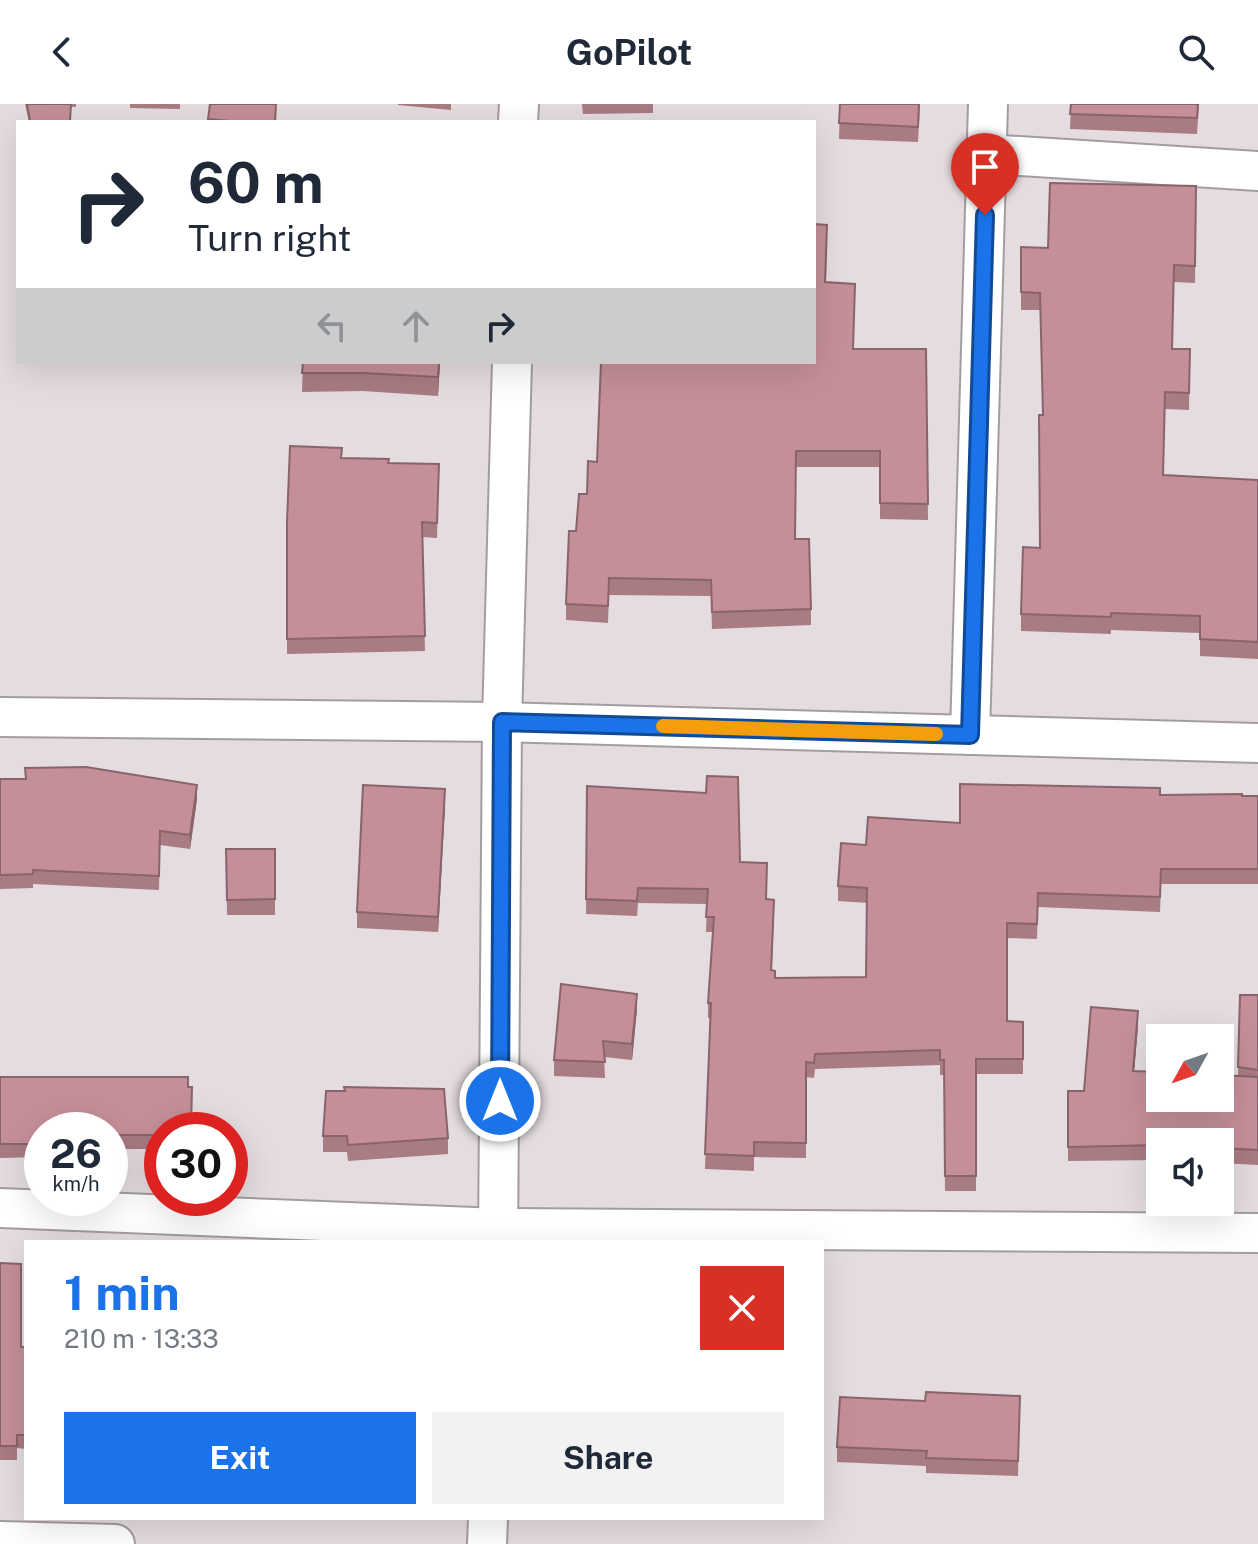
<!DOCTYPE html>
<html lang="en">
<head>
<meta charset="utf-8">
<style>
  body { margin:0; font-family:"Public Sans",sans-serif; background:#f2f2f3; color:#1f2937; height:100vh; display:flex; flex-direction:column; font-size:30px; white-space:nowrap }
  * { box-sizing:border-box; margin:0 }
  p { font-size:26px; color:#747a83 }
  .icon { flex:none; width:44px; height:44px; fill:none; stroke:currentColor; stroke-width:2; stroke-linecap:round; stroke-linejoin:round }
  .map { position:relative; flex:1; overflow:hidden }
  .side { position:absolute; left:24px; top:1136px; width:800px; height:280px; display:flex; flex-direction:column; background:#fff; border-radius:0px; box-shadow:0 8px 32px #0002 }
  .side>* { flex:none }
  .guide { position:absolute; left:16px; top:16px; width:800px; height:244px; border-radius:0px; box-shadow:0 8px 32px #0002; background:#fff; color:#1f2937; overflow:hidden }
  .needle { width:52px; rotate:230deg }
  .fabs { position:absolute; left:1146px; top:920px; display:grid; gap:16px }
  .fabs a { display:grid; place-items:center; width:88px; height:88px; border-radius:0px; background:#fff; box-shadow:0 8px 32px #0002; font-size:40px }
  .speed { position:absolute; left:24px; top:1008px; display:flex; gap:16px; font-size:40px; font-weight:700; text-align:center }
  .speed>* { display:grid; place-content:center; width:104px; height:104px; border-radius:50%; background:#fff; box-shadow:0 8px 32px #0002; line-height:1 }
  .speed small { font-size:20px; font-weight:400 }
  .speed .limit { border:12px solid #d22; background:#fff; color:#111 }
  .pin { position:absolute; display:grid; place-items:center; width:68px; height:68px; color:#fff; margin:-82px -34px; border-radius:50% 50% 50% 0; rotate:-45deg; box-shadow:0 0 8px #0007 }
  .pin .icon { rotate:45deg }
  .me { position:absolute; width:88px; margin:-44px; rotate:0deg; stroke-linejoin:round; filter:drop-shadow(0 0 6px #0008) }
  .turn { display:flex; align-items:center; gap:28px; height:168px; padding:0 40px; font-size:36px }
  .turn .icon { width:104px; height:104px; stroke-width:2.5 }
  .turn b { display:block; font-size:56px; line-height:68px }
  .lanes { display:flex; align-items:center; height:76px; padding:0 40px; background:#0003; justify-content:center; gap:40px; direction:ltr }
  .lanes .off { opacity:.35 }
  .round { display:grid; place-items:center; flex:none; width:84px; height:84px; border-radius:0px; background:#f2f2f3 }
  .head { display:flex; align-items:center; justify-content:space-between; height:136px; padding:0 40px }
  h1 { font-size:48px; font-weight:700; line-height:60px; color:#1a73e8 }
  .button { display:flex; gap:16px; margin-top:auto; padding:16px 40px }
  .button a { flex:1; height:92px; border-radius:0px; background:#1a73e8; color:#fff; font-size:32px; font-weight:700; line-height:92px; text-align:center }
  .button a+a { background:#f2f2f3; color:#1f2937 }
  header { display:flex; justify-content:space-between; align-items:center; height:104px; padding:0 40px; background:#fff; font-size:36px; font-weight:700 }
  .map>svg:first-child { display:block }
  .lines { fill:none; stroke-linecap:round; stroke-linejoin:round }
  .street-casing { stroke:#a49da0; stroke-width:42 }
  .street { stroke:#fff; stroke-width:38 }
  .wall { fill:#a97b83 }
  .shaded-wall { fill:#89646a }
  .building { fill:#c48f98; stroke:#89646a; stroke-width:2 }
  .route-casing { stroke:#114b97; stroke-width:20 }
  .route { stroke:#1a73e8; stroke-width:14 }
  .slow { stroke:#f59e0b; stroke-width:14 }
</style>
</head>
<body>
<header><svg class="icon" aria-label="back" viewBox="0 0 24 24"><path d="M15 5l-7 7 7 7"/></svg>GoPilot<svg class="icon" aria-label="search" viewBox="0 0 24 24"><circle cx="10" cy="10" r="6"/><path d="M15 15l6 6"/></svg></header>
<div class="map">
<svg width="1258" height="1440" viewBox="0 0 1258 1440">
  <rect width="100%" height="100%" fill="#e4dcdf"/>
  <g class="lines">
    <g class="street-casing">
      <g id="street">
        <path d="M518,18L519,0"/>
        <path d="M987,50L1258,67"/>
        <path d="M0,613L502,618L1258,639"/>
        <path d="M970,631L988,0"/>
        <path d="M0,1104L499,1124L1258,1129"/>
        <path d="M498,1138L502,618L512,258"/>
        <path d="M0,1437L115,1440"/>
        <path d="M487,1440L488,1414"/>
      </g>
    </g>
    <use href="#street" class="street"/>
  </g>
  <g class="wall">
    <path d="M25,0H76V3H71V18H29Z"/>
    <path d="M130,0H180V5L130,4Z"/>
    <path d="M210,0L276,18H208Z"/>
    <path d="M398,0H451V6L398,1Z"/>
    <path d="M582,0H653V9L583,10Z"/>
    <path d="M840,0H920L918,38L839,35Z"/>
    <path d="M1071,0H1199L1197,30L1070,25Z"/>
    <path d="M1196,82L1195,179L1174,178L1172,245H1190L1189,306L1165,305L1163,371L1258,376V555L1200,552V529L1111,526V530L1021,527V510L1040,444L1043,311L1040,206H1021V143L1048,144Z"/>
    <path d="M827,137L826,178L853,245H926L928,416L880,415V363H796L795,435L811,505V521L712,525L711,492L609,491L608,519L566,516V500L576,427L597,358Z"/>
    <path d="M303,258H440L438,292L363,287L302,288Z"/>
    <path d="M342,354L388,359L439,360L437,434L422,433L425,547L287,550V418Z"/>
    <path d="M0,675L197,695L190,745L160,741L159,786L33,780V784L0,785Z"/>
    <path d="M587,682L740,758L774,810L772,867L775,874L866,873L867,799L838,797V782L866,741L960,719L1160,691L1258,692V780H1161L1160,808L1038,803L1037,835L1007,834V917L1023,918V970H976V1087H945L944,971H940V961L815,965L814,974L806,973V1054L754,1053V1067L705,1065L710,914H708V899L713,828H706L707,800L638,799L637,812L586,810Z"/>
    <path d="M445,701L438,828L357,824V808Z"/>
    <path d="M226,745H275V811H227Z"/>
    <path d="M1240,891H1258V1061L1220,1059V1038H1160V1056L1068,1057V987H1084L1138,922L1134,967L1238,972Z"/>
    <path d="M637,905L632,956L604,953L605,974L554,972V956Z"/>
    <path d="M0,973L162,1026V1045H110V1026H42V1053L0,1054Z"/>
    <path d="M323,1032L448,1034V1050L348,1057L347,1048H323Z"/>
    <path d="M0,1159L21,1243H26V1345L17,1344V1356H0Z"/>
    <path d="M1020,1292L1018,1372L926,1369V1362L837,1358V1343L925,1297Z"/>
  </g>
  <g class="shaded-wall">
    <path d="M439,258H440L438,292V273Z"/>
    <path d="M197,681V695L190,745V731Z"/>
    <path d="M445,685V701L438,828V813Z"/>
    <path d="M637,890V905L632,956V940Z"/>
    <path d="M1138,907V922L1133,982V967Z"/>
  </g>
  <g class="building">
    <path d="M27,0H71L70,17H30Z"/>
    <path d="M210,0H276L275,18H240L208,15Z"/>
    <path d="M840,0H919L918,23L839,19Z"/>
    <path d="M1071,0H1198L1197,14L1070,10Z"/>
    <path d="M1050,79L1196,82L1195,162L1174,161L1172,245H1190L1189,289L1165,288L1163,371L1258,376V538L1200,535V512L1111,509V513L1021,510L1023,443L1040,444L1039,311H1043L1040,189L1021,188V143L1048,144Z"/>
    <path d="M814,120L827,121L825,178L855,180L853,245H926L928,400L880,399V347H796L795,435H809L811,505L712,508L711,476L609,474L608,502L566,500L569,427H576L579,390H587L588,357L597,358L601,258H814Z"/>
    <path d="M303,258H439L438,273L363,269H302Z"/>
    <path d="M290,342L342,344L341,354L389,355L388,359L439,360L437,419L422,418L425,532L287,535V418Z"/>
    <path d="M86,663L197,681L190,731L160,727L159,772L33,766V770L0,771V675H26L25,664Z"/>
    <path d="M707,672L738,673L740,758L767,759L766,795L774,796L771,866L775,867V874L866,873L867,784L838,782L841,739L866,741L868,713L960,719V680L1160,684V691L1242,690V692H1258V765H1161L1160,793L1038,789L1037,820L1007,819V917L1023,918V955H976V1072H945L944,956H940V946L815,950L814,959L806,958V1039L754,1038V1052L705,1050L711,899H708L714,813H706L708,785L638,784L637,797L586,795L587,682L706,689Z"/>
    <path d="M363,681L445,685L438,813L357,808Z"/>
    <path d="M226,745H275V795L227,796Z"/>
    <path d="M561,880L637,890L632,940L603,937L605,958L554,956Z"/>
    <path d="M1240,891H1258V966L1238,963Z"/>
    <path d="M1091,903L1138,907L1133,967L1160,968V994H1220V971L1258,973V1046L1220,1044V1038H1160V1041L1068,1043V987H1084Z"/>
    <path d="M0,973H188V983H192L191,1026H162V1031H110V1026H42V1040H0Z"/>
    <path d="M344,983L444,985L448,1034L348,1041L347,1032H323L326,987H345Z"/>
    <path d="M0,1159L21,1160V1243H26V1331H17V1342H0Z"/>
    <path d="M926,1288L1020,1292L1018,1357L926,1354L927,1347L837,1343L840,1293L925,1297Z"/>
  </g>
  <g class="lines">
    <g class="route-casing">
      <path id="route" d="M500,997L502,618L970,631L985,111"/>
    </g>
    <use href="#route" class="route"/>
    <path class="slow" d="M663,622L936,630"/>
  </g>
</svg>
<div class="fabs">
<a><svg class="needle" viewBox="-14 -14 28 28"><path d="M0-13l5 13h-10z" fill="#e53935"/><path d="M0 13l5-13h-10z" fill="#747a83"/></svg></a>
<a><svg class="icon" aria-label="sound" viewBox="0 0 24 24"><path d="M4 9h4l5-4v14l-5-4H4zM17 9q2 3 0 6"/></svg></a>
</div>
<div class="speed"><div>26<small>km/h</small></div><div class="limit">30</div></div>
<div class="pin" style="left:985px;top:111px;background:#d93025"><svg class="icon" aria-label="arrive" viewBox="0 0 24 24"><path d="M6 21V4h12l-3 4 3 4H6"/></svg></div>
<svg class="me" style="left:500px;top:997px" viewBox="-20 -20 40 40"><circle r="17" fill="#1a73e8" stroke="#fff" stroke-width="3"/><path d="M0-11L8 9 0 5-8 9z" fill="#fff"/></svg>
<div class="guide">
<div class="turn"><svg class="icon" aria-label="right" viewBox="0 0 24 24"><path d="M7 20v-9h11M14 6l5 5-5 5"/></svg><div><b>60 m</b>Turn right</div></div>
<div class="lanes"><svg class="icon off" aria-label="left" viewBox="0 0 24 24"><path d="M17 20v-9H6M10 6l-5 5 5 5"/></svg><svg class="icon off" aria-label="ahead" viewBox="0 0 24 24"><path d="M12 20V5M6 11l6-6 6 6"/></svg><svg class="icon" aria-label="right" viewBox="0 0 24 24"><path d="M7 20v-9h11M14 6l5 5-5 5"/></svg></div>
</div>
<section class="side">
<div class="head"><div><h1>1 min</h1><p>210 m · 13:33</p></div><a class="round" style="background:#d93025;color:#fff"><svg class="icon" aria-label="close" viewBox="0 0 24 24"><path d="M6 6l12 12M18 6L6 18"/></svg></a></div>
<div class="button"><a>Exit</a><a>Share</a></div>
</section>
</div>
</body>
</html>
